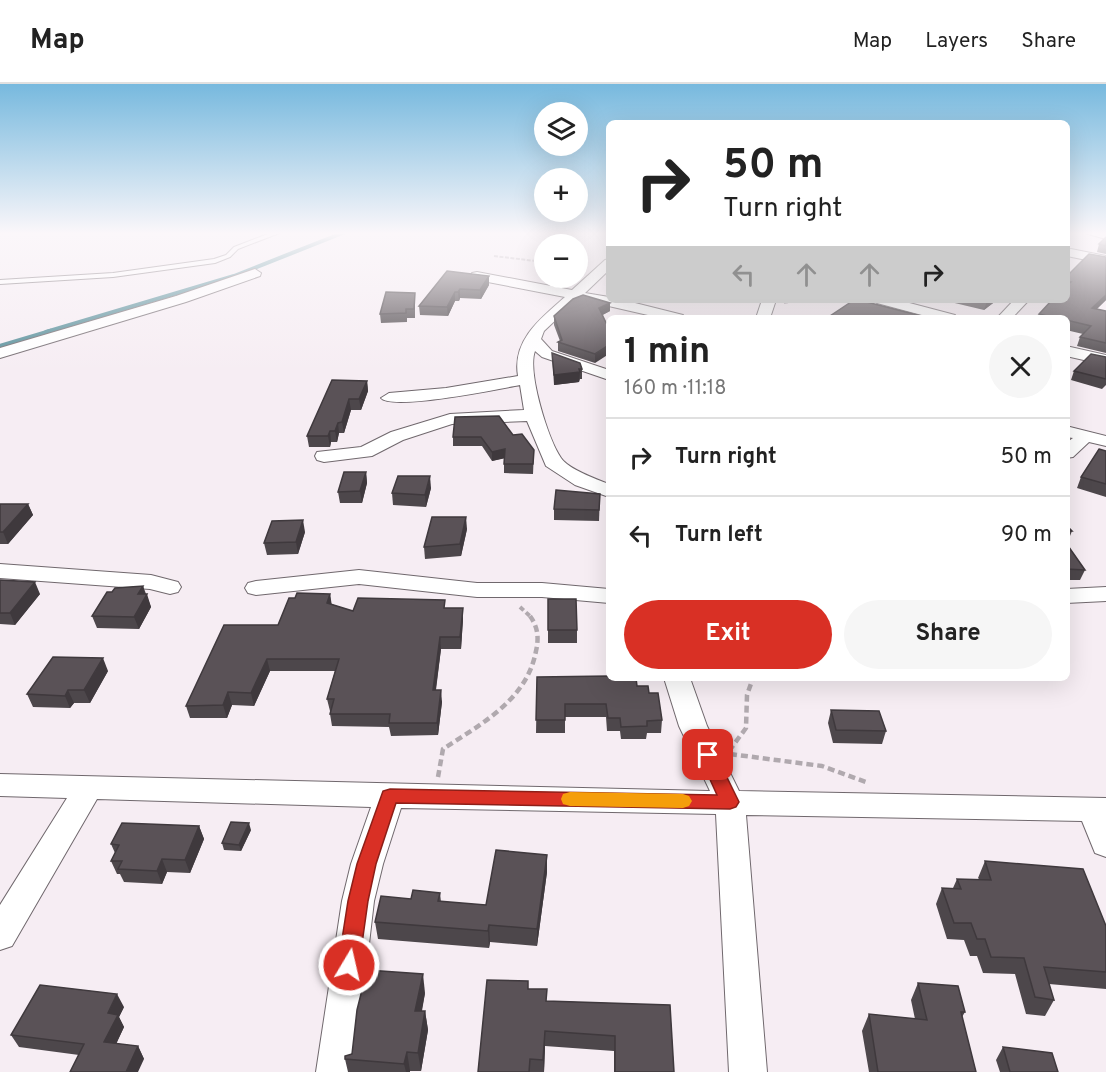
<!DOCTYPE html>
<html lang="en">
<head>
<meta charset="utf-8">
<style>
  body { margin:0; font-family:Overpass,sans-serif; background:#f6f6f6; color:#222; height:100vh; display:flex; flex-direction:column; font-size:22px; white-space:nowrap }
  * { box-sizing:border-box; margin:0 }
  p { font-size:20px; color:#767676 }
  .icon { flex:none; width:33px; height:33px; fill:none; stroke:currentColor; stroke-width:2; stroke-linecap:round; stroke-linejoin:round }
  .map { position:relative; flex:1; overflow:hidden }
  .panel { position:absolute; left:606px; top:231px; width:464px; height:366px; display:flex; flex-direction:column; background:#fff; border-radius:9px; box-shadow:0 6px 24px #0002 }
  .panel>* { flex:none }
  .top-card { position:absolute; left:606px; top:36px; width:464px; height:183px; border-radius:9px; box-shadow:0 6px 24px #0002; background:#fff; color:#222; overflow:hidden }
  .tools { position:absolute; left:534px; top:18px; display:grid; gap:12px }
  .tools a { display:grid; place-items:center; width:54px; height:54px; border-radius:50%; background:#fff; box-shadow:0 6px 24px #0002; font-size:30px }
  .pin { position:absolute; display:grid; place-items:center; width:51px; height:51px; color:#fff; margin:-26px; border-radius:12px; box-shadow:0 3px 9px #0006 }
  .me { position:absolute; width:66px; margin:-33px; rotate:9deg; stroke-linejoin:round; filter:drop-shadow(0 0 4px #0008) }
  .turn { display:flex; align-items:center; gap:21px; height:126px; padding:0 18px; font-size:27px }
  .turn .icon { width:78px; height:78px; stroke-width:2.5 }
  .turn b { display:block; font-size:42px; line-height:51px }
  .lanes { display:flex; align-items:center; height:57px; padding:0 18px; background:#0003; justify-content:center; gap:30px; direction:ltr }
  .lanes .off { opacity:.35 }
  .round { display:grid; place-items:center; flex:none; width:63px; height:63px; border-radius:32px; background:#f6f6f6 }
  .overview { display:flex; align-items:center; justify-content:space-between; height:102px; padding:0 18px }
  h1 { font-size:36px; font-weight:700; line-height:45px }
  .action { display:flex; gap:12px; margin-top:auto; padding:12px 18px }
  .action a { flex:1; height:69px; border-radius:36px; background:#d93025; color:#fff; font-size:24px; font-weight:700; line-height:69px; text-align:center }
  .action a+a { background:#f6f6f6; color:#222 }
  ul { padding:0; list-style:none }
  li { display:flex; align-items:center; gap:18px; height:78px; padding:0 18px; border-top:2px solid #e0e0e0 }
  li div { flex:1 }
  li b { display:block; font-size:22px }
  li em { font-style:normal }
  header { display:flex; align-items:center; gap:36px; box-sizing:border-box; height:84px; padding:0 30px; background:#fff; border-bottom:2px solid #e0e0e0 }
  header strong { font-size:28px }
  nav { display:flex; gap:33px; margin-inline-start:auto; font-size:21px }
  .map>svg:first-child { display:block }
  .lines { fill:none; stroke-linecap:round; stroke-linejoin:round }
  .stream-far1 { stroke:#538c97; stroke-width:4 }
  .stream { stroke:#538c97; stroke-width:4.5 }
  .service-casing { stroke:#70686d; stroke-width:2 }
  .minor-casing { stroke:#70686d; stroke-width:2 }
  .path-far2 { stroke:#b0a9ae; stroke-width:2; stroke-dasharray:4 1.5; stroke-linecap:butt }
  .path-far1 { stroke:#b0a9ae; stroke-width:4; stroke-dasharray:5 3; stroke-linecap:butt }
  .path { stroke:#b0a9ae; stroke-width:4.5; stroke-dasharray:7 4; stroke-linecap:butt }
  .service { fill:#fff; fill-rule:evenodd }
  .minor { fill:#fff; fill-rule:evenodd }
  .wall { fill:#4d474b }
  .shaded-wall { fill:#3f393d }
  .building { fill:#5a5257; stroke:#3f393d; stroke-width:1.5 }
  .route { fill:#d93025; stroke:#8d1f18; stroke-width:1.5 }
  .slow { fill:#f59e0b }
</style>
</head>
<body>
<header>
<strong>Map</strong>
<nav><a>Map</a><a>Layers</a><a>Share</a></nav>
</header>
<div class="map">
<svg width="1106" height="988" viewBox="0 0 1106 988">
  <rect width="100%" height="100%" fill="#f6edf3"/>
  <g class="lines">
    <path class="stream-far1" d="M46,248L234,192L345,148"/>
    <path class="stream" d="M0,262L51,247"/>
    <g class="service-casing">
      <path id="service" d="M273,148H282L238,165L230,173L215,179L113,193L0,200V196L113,189L214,175L226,171L234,163Z"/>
    </g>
    <g class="minor-casing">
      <g id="minor">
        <path d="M1086,148H1106V155L1088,150Z"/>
        <path d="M1071,165L1106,172V180L1067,172V166Z"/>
        <path d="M609,175V186L585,209L609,213V216H623L683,231L685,234H661L578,215L544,247L541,255L552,267L609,286V296L542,273L535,267C527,288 548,355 561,374C568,385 596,395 609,400V413L575,401L546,382L527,337L452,340L403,356L372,372L324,378L317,376L315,372L317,368L361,363L391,348L450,330L524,326L520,301C499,305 391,327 381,314L389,309L446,304L518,292C512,256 541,234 565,213L472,195L470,192L472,189L477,188L572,206L605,176Z"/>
        <path d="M255,185L261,189L260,192L186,218L0,274V264L176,212Z"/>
        <path d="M762,216H776L770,234H756Z"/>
        <path d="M875,216H898L955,231L957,234H933L877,219Z"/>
        <path d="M1014,216H1029L1012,234H997Z"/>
        <path d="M1066,262L1106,271V281L1066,272Z"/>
        <path d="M1066,342L1106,352V362L1089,358L1073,373L1066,374V359L1073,354L1066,353Z"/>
        <path d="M0,480L151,491L178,498L181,503L178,508L170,510L150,505L0,494Z"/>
        <path d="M359,486L477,499H542L609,505V519L542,513H477L359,500L256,511L248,509L245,504L248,499L256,497Z"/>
        <path d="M1106,503V517L1066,519V505Z"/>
        <path d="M664,594H690L707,642L739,707L1106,714V773L1095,769L1082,737L746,731L767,988H729L716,730L401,724L383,780L374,817L354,988H316L342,817L351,780L371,723L97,715L12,862L0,866V821L67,714L0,712V690L710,707L679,642Z"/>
      </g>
    </g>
    <g class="path-far2">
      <path d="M494,172L544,178"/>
      <path d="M784,219L801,216"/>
    </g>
    <path class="path-far1" d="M520,523L531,533"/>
    <g class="path">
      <path d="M729,667L746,644L747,611L753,594"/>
      <path d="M730,670L822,682L866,698"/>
      <path d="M438,693L443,665C481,640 527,616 536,567C539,554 538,543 530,532"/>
    </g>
    <use href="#service" class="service"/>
    <use href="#minor" class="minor"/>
  </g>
  <g class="wall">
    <path d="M1106,153V170L1097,168L1099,160Z"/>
    <path d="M1106,173V216L1097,225L1106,227V269L1077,262L1080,253L1083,250L1066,246V234H1037L1039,230L1066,216V193Z"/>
    <path d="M447,187L489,201L481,215L460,214L459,217H455L448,232L420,231L419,222Z"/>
    <path d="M415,209V234H407V238L381,239L380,230Z"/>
    <path d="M942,216H997L984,226Z"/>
    <path d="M610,227L602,231L595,279L558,267V258L560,257L554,241V232Z"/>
    <path d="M552,269L582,285V295H580L579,298L554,301Z"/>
    <path d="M1106,273V301L1102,305L1071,296L1074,287Z"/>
    <path d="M367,297L368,307L361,326H351L344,349H339L337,358H331L330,363H309L307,352Z"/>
    <path d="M513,351L534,366L533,390L504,389V374L492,377L482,362H453V353Z"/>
    <path d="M1106,367V413L1077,404L1081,393Z"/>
    <path d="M366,388L367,399L362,419H340L338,408Z"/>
    <path d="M431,404L426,423L393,421L392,409Z"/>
    <path d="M600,410L599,437L554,436V425Z"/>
    <path d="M0,420H28L33,431L8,460H0Z"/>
    <path d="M1066,441L1072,447L1068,457H1066Z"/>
    <path d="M467,445L461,472L425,475L424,463Z"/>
    <path d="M305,448L298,470L267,471L264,459Z"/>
    <path d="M1066,459L1085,486L1080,496H1066Z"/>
    <path d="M0,496L40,510L15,541L0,540Z"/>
    <path d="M143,502L151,523L139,545L97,544L92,532Z"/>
    <path d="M330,510L331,520L353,527L446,524L463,535L461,565H441L436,606L442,618L438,651L391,652L389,643L332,642L330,630L331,627H330L327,615L335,587H270L254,622L232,621L227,634H190L186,622L278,541L295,514Z"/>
    <path d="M548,515L577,546V559H548Z"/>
    <path d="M108,587L90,619H74L70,624L33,623L27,610Z"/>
    <path d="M537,593L637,602L649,609L662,636L661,649H647L646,655H621L620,647H607L606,633H565V649H536Z"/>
    <path d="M831,626L886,647L882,660L833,659L828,639Z"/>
    <path d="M199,742L204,755L190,789L167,788L162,800L124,798L120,790H117L111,777L115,769L111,760Z"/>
    <path d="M251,746L241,767L224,766L222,759Z"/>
    <path d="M547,771V788L537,862L490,858L489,864L378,855L375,838L411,815L440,809L441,818L486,821Z"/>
    <path d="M985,777L1106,842V905L1049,900L1054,916L1045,932L1026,930L1015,890L983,889L977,872H970L964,856L947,855L936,820L942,804H953L957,795H979L978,794Z"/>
    <path d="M918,899L965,928L962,933L976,988H869L862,947L869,930L915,935L911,916Z"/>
    <path d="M528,905L547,917L670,921L674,988H614V967L545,962L544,988H478Z"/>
    <path d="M425,909L422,927H425L428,946L421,987H410V988H348L345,975Z"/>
    <path d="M124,923L119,933L124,943L116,960L138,962L144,975L79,971L19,963L11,951Z"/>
    <path d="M1003,963L1058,988H1000L996,976Z"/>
  </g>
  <g class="shaded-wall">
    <path d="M489,192V201L481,215L480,206Z"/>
    <path d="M460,205V214L459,217L458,208Z"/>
    <path d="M455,208V217L448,232L447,223Z"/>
    <path d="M1106,211V216L1089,232L1092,224Z"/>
    <path d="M988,216H997L984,226L987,217Z"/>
    <path d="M610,219V227L599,233V224Z"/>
    <path d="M609,261V270L595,279V270Z"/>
    <path d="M580,288L579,298L554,301V291Z"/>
    <path d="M367,297L368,307L361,326L359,315Z"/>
    <path d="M349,315L351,326L344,349L342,338Z"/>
    <path d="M338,339L339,349L337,358L335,347Z"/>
    <path d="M330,347L331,358L330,363L328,352Z"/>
    <path d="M505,365L506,374L492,377V368Z"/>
    <path d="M366,388L367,399L362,419L360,407Z"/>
    <path d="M430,392L431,404L426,423L425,411Z"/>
    <path d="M28,420L33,431L8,460L3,448Z"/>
    <path d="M466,433L467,445L461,472L460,460Z"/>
    <path d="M303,436L305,448L298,470L296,458Z"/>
    <path d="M35,498L40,510L15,541L10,529Z"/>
    <path d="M143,502L146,513L147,510L151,523L139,545L134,533L138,510Z"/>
    <path d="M330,510L332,522L327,519Z"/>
    <path d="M463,524V535L461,565L460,553Z"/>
    <path d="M440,553L441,565L434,618L433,606Z"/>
    <path d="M103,574L108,587L90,619L84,606Z"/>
    <path d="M267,575L270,587L254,622L251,609Z"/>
    <path d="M68,606L74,619L70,624L65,612Z"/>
    <path d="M441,606L442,618L438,651L437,639Z"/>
    <path d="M228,608L232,621L227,634L223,621Z"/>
    <path d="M249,739L251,746L241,767L239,761Z"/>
    <path d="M199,742L204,755L190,789L185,776Z"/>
    <path d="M547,771V788L537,862V845Z"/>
    <path d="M162,775L167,788L162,800L157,787Z"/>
    <path d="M489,841L490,858L489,864L488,847Z"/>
    <path d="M423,890L425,909L418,945L415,927Z"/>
    <path d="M117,910L124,923L119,933L124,943L111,971L104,958L108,929Z"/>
    <path d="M425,927L428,946L421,987L418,969Z"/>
    <path d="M545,947V962L544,988L543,976Z"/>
    <path d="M138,962L144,975L138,988H126Z"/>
    <path d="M407,968L410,987V988H406L404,980Z"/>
  </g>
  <g class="building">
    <path d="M1106,153V162L1099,160Z"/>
    <path d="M1089,170L1106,173V211L1092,224L1106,227V259L1080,253L1091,242L1066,236V234H1056L1039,230L1052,216H1066V202L1071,198L1066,197V193Z"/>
    <path d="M447,187L489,192L480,206L460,205L458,208H455L447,223L419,222Z"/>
    <path d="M386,208L415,209L414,225H406V229L380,230Z"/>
    <path d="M583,211L610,219L599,224L609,245V261L595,270L558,258L562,256L554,232L573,215Z"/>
    <path d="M854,216H859L929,234H827Z"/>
    <path d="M552,269L580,279L582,285H579L580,288L554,291Z"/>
    <path d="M1091,270L1106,273V295L1074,287Z"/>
    <path d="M332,296L367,297L359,315H349L342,338L338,339L335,347H330L328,352H307Z"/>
    <path d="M499,332L513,351L522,350L534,366L533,380H504L505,365L492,368L481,353H453L455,333Z"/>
    <path d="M1099,365L1106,367V400L1081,393Z"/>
    <path d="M344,388H366L360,407L338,408Z"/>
    <path d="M398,392H430L425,411L392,409Z"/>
    <path d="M556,406L600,410L599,426L554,425Z"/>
    <path d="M0,420H28L3,448H0Z"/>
    <path d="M432,433H466L460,460L424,463Z"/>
    <path d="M303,436L296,458L264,459L272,437Z"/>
    <path d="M1066,441L1072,447H1066Z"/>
    <path d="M1066,459L1085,486L1066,485Z"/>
    <path d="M0,496L35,498L10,529H0Z"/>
    <path d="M143,502L138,510H147L134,533L92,532L107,508H112L115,504Z"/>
    <path d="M297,509L330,510L327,519L353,527L358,514L445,516L444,524H463L460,553H440L433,606H441L437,639H389L390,630H330L334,615H327L339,575H267L251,609L228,608L223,621L186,622L224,541H278L289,514H295Z"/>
    <path d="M548,515H576L577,546H548Z"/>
    <path d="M53,573L103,574L84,606H68L65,612L27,610Z"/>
    <path d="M609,592V594H636L637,602H648L649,609H658L662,636L647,637V642L621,643L620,634H608L606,620H565V636H536L537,593Z"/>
    <path d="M831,626L879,627L886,647L836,646Z"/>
    <path d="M231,738L249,739L239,761L222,759Z"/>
    <path d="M122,739L199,742L185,776L162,775L157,787L118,785L122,777H111L119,761L111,760Z"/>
    <path d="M496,766L547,771L537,845L489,841L488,847L375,838L381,812L411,815L413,806L440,809L438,817L486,821Z"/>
    <path d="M985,777L1083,785L1106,842V888L1044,883L1054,916L1035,913L1024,874L991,873L985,855H977L971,839H954L942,804L961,805L957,795L991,796Z"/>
    <path d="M367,886L423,890L415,927H425L418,969L407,968L404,980L345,975V972L352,970L357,926Z"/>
    <path d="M487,896L528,897V905H547L546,917L670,921L674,988H615V952L545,947L543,976L530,975L529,988H478Z"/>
    <path d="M918,899L958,902L965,928H961L976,988H878L869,930L927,936Z"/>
    <path d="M40,901L117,910L108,929L118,931L104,958L138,962L126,988H70L84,960L11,951Z"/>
    <path d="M1003,963L1052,969L1058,988H1010Z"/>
  </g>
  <linearGradient id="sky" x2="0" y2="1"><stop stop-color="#77b9de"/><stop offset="0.52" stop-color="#fbf7fa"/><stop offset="1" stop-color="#fbf7fa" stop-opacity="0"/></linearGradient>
  <rect width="1106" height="287" fill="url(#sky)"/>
  <path class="route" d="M708,665L714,667L716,671L739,718L736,723L730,725L396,719L376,780L368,817L359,881L356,888L349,891L341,888L338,881L348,817L357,780L383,707L390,705L717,711L699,671L702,667Z"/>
  <path class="slow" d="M570,708L683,710L689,712L692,717L689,722L683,724L570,722L563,720L561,715L563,710Z"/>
</svg>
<div class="tools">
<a><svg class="icon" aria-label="layers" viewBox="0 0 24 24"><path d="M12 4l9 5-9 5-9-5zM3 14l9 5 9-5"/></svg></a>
<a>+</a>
<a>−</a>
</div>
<div class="pin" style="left:708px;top:671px;background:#d93025"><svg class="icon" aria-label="arrive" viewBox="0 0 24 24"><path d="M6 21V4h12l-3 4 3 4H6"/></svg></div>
<svg class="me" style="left:349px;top:881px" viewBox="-20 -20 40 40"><circle r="17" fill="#d93025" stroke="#fff" stroke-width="3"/><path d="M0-11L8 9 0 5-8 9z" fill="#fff"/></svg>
<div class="top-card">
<div class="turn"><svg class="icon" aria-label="right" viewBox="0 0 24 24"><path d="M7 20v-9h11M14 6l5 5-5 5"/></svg><div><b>50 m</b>Turn right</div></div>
<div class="lanes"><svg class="icon off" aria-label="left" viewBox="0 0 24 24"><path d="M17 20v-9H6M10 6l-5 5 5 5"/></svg><svg class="icon off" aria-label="ahead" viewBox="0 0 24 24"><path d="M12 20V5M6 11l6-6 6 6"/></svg><svg class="icon off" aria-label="ahead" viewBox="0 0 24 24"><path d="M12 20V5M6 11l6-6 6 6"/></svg><svg class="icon" aria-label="right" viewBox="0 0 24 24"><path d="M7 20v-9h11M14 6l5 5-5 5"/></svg></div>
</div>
<section class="panel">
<div class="overview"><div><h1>1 min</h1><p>160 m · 11:18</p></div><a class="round"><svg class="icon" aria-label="close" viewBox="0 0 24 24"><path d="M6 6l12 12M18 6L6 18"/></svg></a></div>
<ul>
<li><svg class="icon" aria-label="right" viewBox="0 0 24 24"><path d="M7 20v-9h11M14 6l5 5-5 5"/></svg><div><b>Turn right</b></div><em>50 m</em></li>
<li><svg class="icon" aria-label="left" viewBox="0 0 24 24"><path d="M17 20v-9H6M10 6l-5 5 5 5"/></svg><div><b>Turn left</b></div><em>90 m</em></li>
</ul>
<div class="action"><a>Exit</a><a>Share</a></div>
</section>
</div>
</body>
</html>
